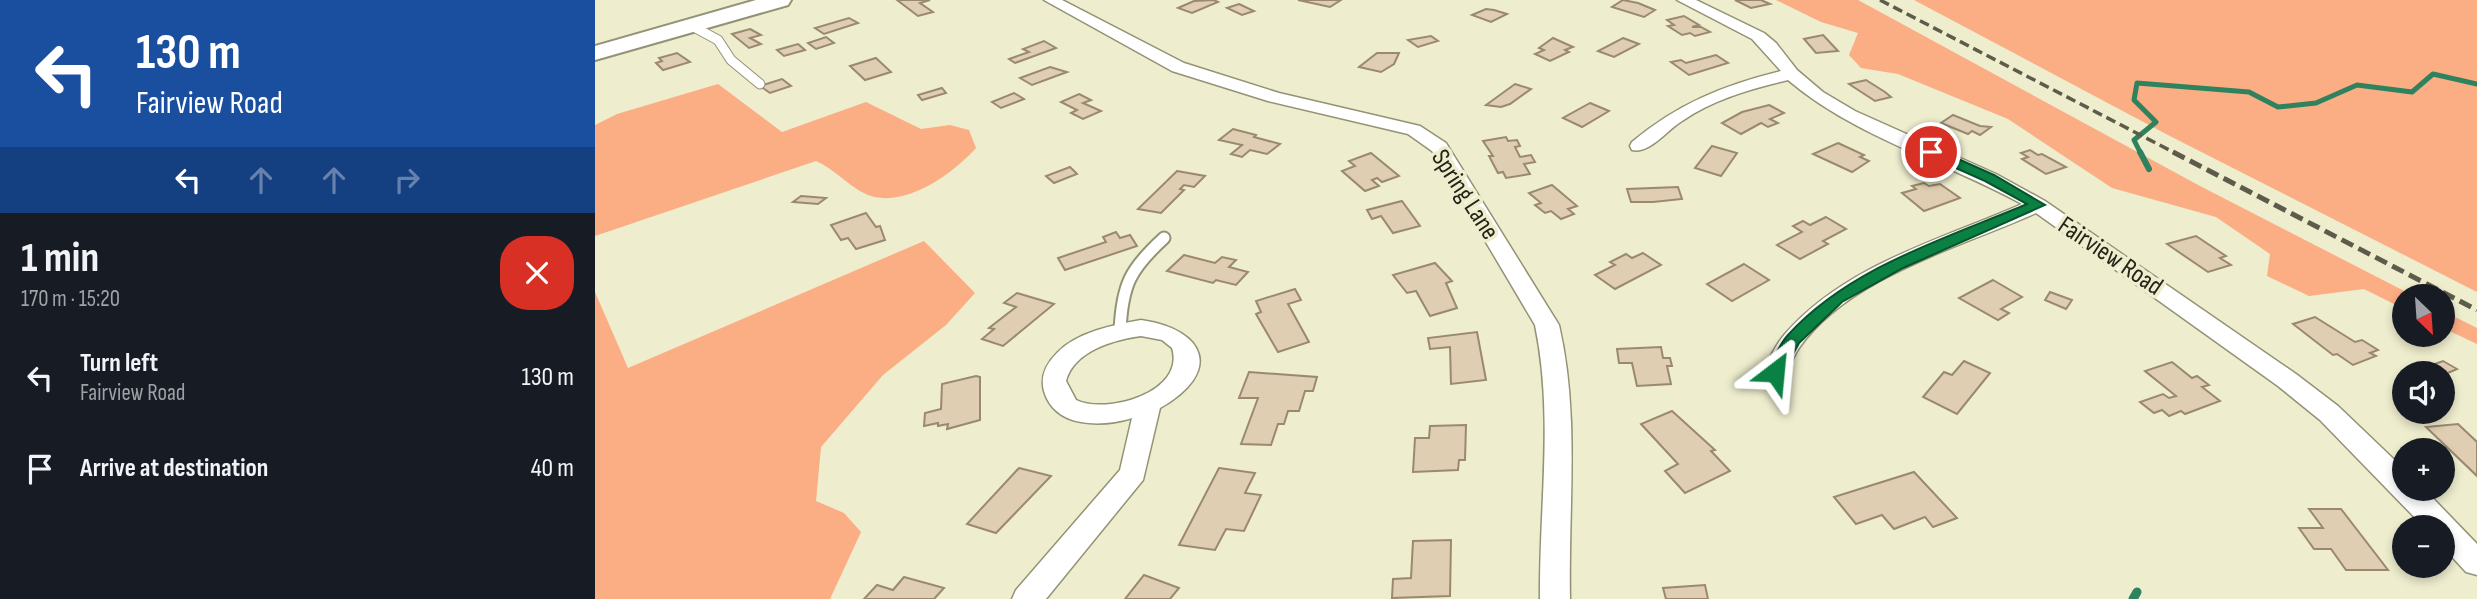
<!DOCTYPE html>
<html lang="en">
<head>
<meta charset="utf-8">
<style>
  body { margin:0; font-family:"Sofia Sans Condensed",sans-serif; background:#242831; color:#f1f3f6; height:100vh; display:flex; flex-direction:column; font-size:26px; white-space:nowrap }
  * { box-sizing:border-box; margin:0 }
  p { font-size:23px; color:#9ea1a6 }
  .icon { flex:none; width:38px; height:38px; fill:none; stroke:currentColor; stroke-width:2; stroke-linecap:round; stroke-linejoin:round }
  .map { position:relative; flex:1; overflow:hidden }
  .drawer { display:flex; flex-direction:column; background:#171b24; width:595px }
  .drawer>* { flex:none }
  .top-card { background:#1a4fa0; color:#fff; overflow:hidden }
  .needle { width:46px; rotate:155deg }
  .tools { position:absolute; left:1797px; top:284px; display:grid; gap:14px }
  .tools a { display:grid; place-items:center; width:63px; height:63px; border-radius:50%; background:#171b24; box-shadow:0 4px 10px #0003; font-size:35px }
  .pin { position:absolute; display:grid; place-items:center; width:60px; height:60px; color:#fff; margin:-30px; border:4px solid #fff; border-radius:50%; box-shadow:0 2px 7px #0007 }
  .me { position:absolute; width:77px; margin:-38px; rotate:29deg; stroke-linejoin:round; filter:drop-shadow(0 0 5px #0008) }
  .turn { display:flex; align-items:center; gap:24px; height:147px; padding:0 21px; font-size:32px }
  .turn .icon { width:91px; height:91px; stroke-width:2.5 }
  .turn b { display:block; font-size:49px; line-height:60px }
  .lanes { display:flex; align-items:center; height:66px; padding:0 21px; background:#0003; justify-content:center; gap:35px; direction:ltr }
  .lanes .off { opacity:.35 }
  .round { display:grid; place-items:center; flex:none; width:74px; height:74px; border-radius:28px; background:#242831 }
  .headline { display:flex; align-items:center; justify-content:space-between; height:119px; padding:0 21px }
  h1 { font-size:42px; font-weight:700; line-height:52px }
  ul { padding:0; list-style:none }
  li { display:flex; align-items:center; gap:21px; height:91px; padding:0 21px }
  li div { flex:1 }
  li b { display:block; font-size:26px }
  li em { font-style:normal }
  main { display:flex; flex:1; min-height:0 }
  .map>svg:first-child { display:block }
  .green { fill:#fbad84 }
  .lines { fill:none; stroke-linecap:round; stroke-linejoin:round }
  .stream-far2 { stroke:#2e825d; stroke-width:5 }
  .stream-far1 { stroke:#2e825d; stroke-width:6 }
  .stream { stroke:#2e825d; stroke-width:9 }
  .building { fill:#e0ceb3; stroke:#9a8970; stroke-width:2 }
  .lane-far1-casing { stroke:#939275; stroke-width:11 }
  .lane-casing { stroke:#939275; stroke-width:15 }
  .street-casing { stroke:#939275; stroke-width:3 }
  .secondary-casing { stroke:#939275; stroke-width:4 }
  .lane-far1 { stroke:#fff; stroke-width:9 }
  .lane { stroke:#fff; stroke-width:11 }
  .street { fill:#fff; fill-rule:evenodd }
  .secondary { fill:#fff; fill-rule:evenodd }
  .rail-far1 { stroke:#5d5c4b; stroke-width:3.5; stroke-dasharray:10 5; stroke-linecap:butt }
  .rail { stroke:#5d5c4b; stroke-width:5; stroke-dasharray:13 6; stroke-linecap:butt }
  .route { fill:#0b8043; stroke:#07532c; stroke-width:2 }
  .labels { text-anchor:middle; stroke-width:7; stroke-linejoin:round; paint-order:stroke }
  .street-label { font-size:26px; fill:#242318; stroke:#eeedce }
</style>
</head>
<body>
<main>
<section class="drawer">
<div class="top-card">
<div class="turn"><svg class="icon" aria-label="left" viewBox="0 0 24 24"><path d="M17 20v-9H6M10 6l-5 5 5 5"/></svg><div><b>130 m</b>Fairview Road</div></div>
<div class="lanes"><svg class="icon" aria-label="left" viewBox="0 0 24 24"><path d="M17 20v-9H6M10 6l-5 5 5 5"/></svg><svg class="icon off" aria-label="ahead" viewBox="0 0 24 24"><path d="M12 20V5M6 11l6-6 6 6"/></svg><svg class="icon off" aria-label="ahead" viewBox="0 0 24 24"><path d="M12 20V5M6 11l6-6 6 6"/></svg><svg class="icon off" aria-label="right" viewBox="0 0 24 24"><path d="M7 20v-9h11M14 6l5 5-5 5"/></svg></div>
</div>
<div class="headline"><div><h1>1 min</h1><p>170 m · 15:20</p></div><a class="round" style="background:#d93025;color:#fff"><svg class="icon" aria-label="close" viewBox="0 0 24 24"><path d="M6 6l12 12M18 6L6 18"/></svg></a></div>
<ul>
<li><svg class="icon" aria-label="left" viewBox="0 0 24 24"><path d="M17 20v-9H6M10 6l-5 5 5 5"/></svg><div><b>Turn left</b><p>Fairview Road</p></div><em>130 m</em></li>
<li><svg class="icon" aria-label="arrive" viewBox="0 0 24 24"><path d="M6 21V4h12l-3 4 3 4H6"/></svg><div><b>Arrive at destination</b></div><em>40 m</em></li>
</ul>
</section>
<div class="map">
<svg width="1882" height="599" viewBox="0 0 1882 599">
  <rect width="100%" height="100%" fill="#eeedce"/>
  <g class="green">
    <path d="M1181,0H1263L1605,186L1819,296H1810L1809,309L1769,289L1714,296L1672,276L1675,254L1621,217L1517,188L1413,119L1303,74L1266,68L1254,55L1263,33L1226,22Z"/>
    <path d="M1319,0H1882V292L1571,134Z"/>
    <path d="M123,84L187,132L271,102L326,129L355,125L374,130L381,148C358,173 313,207 276,196C257,190 240,169 221,161L0,236V125L22,114Z"/>
    <path d="M329,241L380,293L351,325L288,375L226,447L221,501L249,513L266,532L235,599H0V292L33,368Z"/>
    <path d="M1848,311L1882,328V344L1848,328Z"/>
  </g>
  <g class="lines">
    <path class="stream-far2" d="M1546,154L1539,140L1561,122L1539,100L1542,83L1654,92L1683,107L1721,103L1762,85L1817,92L1838,74L1882,84"/>
    <path class="stream-far1" d="M1545,152L1554,169"/>
    <path class="stream" d="M1538,599L1542,592"/>
  </g>
  <g class="building">
    <path d="M302,0H335L325,3L338,12L323,16Z"/>
    <path d="M619,0L623,2L597,13L583,8L599,1Z"/>
    <path d="M703,0H746L735,7Z"/>
    <path d="M1028,0L1043,3L1060,10L1049,17L1017,7Z"/>
    <path d="M1140,0H1166L1175,4L1156,8Z"/>
    <path d="M644,4L659,11L647,15L632,8Z"/>
    <path d="M891,9L899,10L912,14L896,22L877,15Z"/>
    <path d="M1089,16L1104,25L1097,27H1106L1115,32L1100,36L1095,33L1087,35L1073,26L1079,25L1072,20Z"/>
    <path d="M254,18L263,23L229,34L220,28Z"/>
    <path d="M155,29L166,35L155,38L166,44L154,48L137,34Z"/>
    <path d="M1228,35L1243,51L1221,53L1209,39Z"/>
    <path d="M836,36L843,41L823,47L813,40Z"/>
    <path d="M231,37L239,43L221,49L213,43Z"/>
    <path d="M958,38L978,47L970,50L974,52L955,61L940,54L949,50L944,48Z"/>
    <path d="M1028,38L1044,44L1019,57L1003,51Z"/>
    <path d="M449,41L461,48L420,63L414,59L434,52L428,49Z"/>
    <path d="M203,44L210,50L189,56L182,50Z"/>
    <path d="M82,53L95,62L68,70L61,63L67,61L64,58Z"/>
    <path d="M782,53H804L799,64L786,72L764,67Z"/>
    <path d="M1121,55L1133,63L1094,75L1076,62L1086,60L1091,63Z"/>
    <path d="M281,58L296,72L270,80L255,66Z"/>
    <path d="M455,67L472,72L437,85L425,78Z"/>
    <path d="M187,79L196,86L175,93L165,86Z"/>
    <path d="M1271,80L1290,92L1296,97L1280,101L1254,84Z"/>
    <path d="M920,84L936,89L915,104L906,107L891,105Z"/>
    <path d="M347,88L351,93L327,100L323,95Z"/>
    <path d="M419,93L429,99L406,108L397,102Z"/>
    <path d="M484,94L496,100L488,103L506,111L488,119L476,113L482,110L466,102Z"/>
    <path d="M995,103L1014,111L987,127L968,118Z"/>
    <path d="M1174,105L1189,113L1175,119L1183,123L1173,127L1166,123L1146,134L1127,123L1147,112Z"/>
    <path d="M1358,115L1385,126L1396,127L1385,135L1377,131L1373,134L1346,123Z"/>
    <path d="M638,129L661,135L659,137L685,144L672,154L655,150L647,157L636,154L647,145L624,140Z"/>
    <path d="M911,137L913,141L922,140L925,146L920,147L925,157L936,155L940,162L929,164L935,174L911,178L908,172L903,173L894,156H898L888,141Z"/>
    <path d="M1243,143L1269,155L1265,157L1274,161L1257,172L1218,154Z"/>
    <path d="M1117,146L1142,153L1126,176L1100,168Z"/>
    <path d="M1435,150L1443,155L1447,154L1471,167L1451,174L1427,159L1433,157L1426,153Z"/>
    <path d="M776,153L804,176L787,182L782,178L777,180L784,186L770,191L747,171L760,166L754,161Z"/>
    <path d="M475,167L482,174L459,183L451,176Z"/>
    <path d="M582,171L610,176L599,187L589,185L585,189L589,190L566,213L543,209Z"/>
    <path d="M1329,183L1334,186L1345,184L1365,198L1329,211L1307,193L1321,189L1317,186Z"/>
    <path d="M957,185L982,206L973,209L979,214L966,219L956,211L950,213L940,205L946,203L934,193Z"/>
    <path d="M1083,187L1087,199L1058,202H1036L1032,189Z"/>
    <path d="M206,196L231,198L223,204L198,202Z"/>
    <path d="M807,201L825,226L798,233L786,216L777,219L772,210Z"/>
    <path d="M271,213L281,227L285,226L290,240L261,249L253,238L246,240L236,225Z"/>
    <path d="M1231,217L1251,229L1228,241L1233,244L1205,259L1182,245L1207,232L1198,226L1208,221L1215,225Z"/>
    <path d="M521,232L525,238L535,235L542,246L470,270L463,258L511,242L508,237Z"/>
    <path d="M1601,236L1631,256L1625,258L1636,265L1613,272L1572,244Z"/>
    <path d="M1048,253L1066,265L1020,289L1000,275L1020,265L1015,262L1031,254L1037,258Z"/>
    <path d="M589,255L620,263L627,257L641,260L634,267L653,272L641,285L621,280L618,283L572,271Z"/>
    <path d="M840,263L857,281L851,283L862,308L835,316L821,291L812,293L798,275Z"/>
    <path d="M1149,264L1174,280L1137,301L1112,284Z"/>
    <path d="M1398,280L1427,297L1406,309L1414,313L1403,320L1364,298Z"/>
    <path d="M700,289L706,300L693,304L714,342L683,352L661,314L666,312L661,301Z"/>
    <path d="M1455,292L1477,300L1471,309L1450,300Z"/>
    <path d="M422,293L459,304L408,346L387,339L399,329L394,328L421,307L409,303Z"/>
    <path d="M1720,317L1760,342L1767,340L1783,350L1775,353L1781,356L1758,365L1742,354L1738,355L1698,324Z"/>
    <path d="M882,332L891,380L856,384L855,347L835,349L833,338Z"/>
    <path d="M1066,347L1068,358H1075L1077,366H1072L1076,384L1042,386L1037,363H1024L1022,349Z"/>
    <path d="M1369,361L1395,373L1362,414L1328,397L1349,372L1357,375Z"/>
    <path d="M1848,361L1862,369L1848,375L1834,366Z"/>
    <path d="M1577,362L1597,378L1602,376L1614,385L1607,387L1625,401L1590,414L1586,411L1574,416L1567,410L1559,413L1545,402L1568,394L1574,398L1581,396L1550,371Z"/>
    <path d="M654,372L722,377L718,391H710L704,411H693L689,424H683L676,445L646,444L663,398H644Z"/>
    <path d="M381,376L385,377V420L352,429L353,424L343,426V423L329,426L330,413L346,409L347,384Z"/>
    <path d="M1077,411L1120,450L1116,451L1135,471L1090,493L1070,471L1083,464L1046,424Z"/>
    <path d="M1863,424L1882,442V476L1831,427Z"/>
    <path d="M871,425L870,460H864L863,470L818,472L820,438H834L835,426Z"/>
    <path d="M424,468L456,476L401,533L372,524Z"/>
    <path d="M624,468L660,473L650,493L666,495L649,531L631,529L620,550L584,545Z"/>
    <path d="M1319,472L1362,518L1338,527L1330,517L1299,529L1287,515L1261,524L1239,497Z"/>
    <path d="M1714,509H1746L1793,570H1751L1736,549H1719L1704,528H1728Z"/>
    <path d="M856,540L855,596L797,598L798,579L816,578L818,541Z"/>
    <path d="M549,575L584,588L575,599H530Z"/>
    <path d="M309,577L349,588L339,599H269L282,585L298,590Z"/>
    <path d="M1110,585L1113,599H1071L1068,588Z"/>
  </g>
  <g class="lines">
    <g class="lane-far1-casing">
      <path id="lane-far1" d="M97,26L123,40L136,60L165,84"/>
    </g>
    <g class="lane-casing">
      <path id="lane" d="M525,331C527,285 535,269 569,238"/>
    </g>
    <g class="street-casing">
      <g id="street">
        <path d="M449,0H467L589,63L684,93L825,126L851,143L964,325C985,415 973,507 975,599H945C944,507 959,416 940,325L837,151L813,134L673,101L577,71Z"/>
        <path d="M1082,0H1101L1169,33L1181,43L1202,70L1228,92L1260,111L1401,174L1450,201L1701,374L1743,406L1810,470V488H1828L1882,544V575L1871,572L1848,547V527H1829L1725,420L1683,386L1441,213C1366,247 1253,277 1204,348C1198,357 1194,368 1189,377L1180,379L1171,377L1168,371C1175,359 1180,345 1190,334C1250,265 1345,240 1427,204C1351,162 1260,137 1193,80C1156,89 1119,99 1087,121C1072,130 1055,154 1037,150L1035,146L1037,142C1082,104 1129,85 1186,71L1157,39Z"/>
        <path d="M546,320C613,330 627,373 565,408L548,480L451,599H417L421,590L525,470L537,418C508,427 460,429 449,391C445,376 451,364 462,353C482,332 518,325 546,320ZM546,336L567,340L577,348C591,392 512,415 481,400L471,381C479,351 518,340 546,336Z"/>
      </g>
    </g>
    <g class="secondary-casing">
      <path id="secondary" d="M161,0H196L193,5L0,60V46Z"/>
    </g>
    <use href="#lane-far1" class="lane-far1"/>
    <use href="#lane" class="lane"/>
    <use href="#street" class="street"/>
    <use href="#secondary" class="secondary"/>
    <path class="rail-far1" d="M1285,0L1582,154"/>
    <path class="rail" d="M1578,152L1882,310"/>
  </g>
  <path class="route" d="M1332,149H1341L1399,175L1450,205L1308,268L1247,302L1204,343L1186,376H1174L1171,372C1178,360 1184,345 1193,335C1255,267 1350,239 1432,204L1390,181L1332,155Z"/>
  <g class="labels">
    <g class="street-label">
      <text transform="translate(871 194) rotate(57)" y="9">Spring Lane</text>
      <text transform="translate(1516 255) rotate(34)" y="9">Fairview Road</text>
    </g>
  </g>
</svg>
<div class="tools">
<a><svg class="needle" viewBox="-14 -14 28 28"><path d="M0-13l5 13h-10z" fill="#e53935"/><path d="M0 13l5-13h-10z" fill="#9ea1a6"/></svg></a>
<a><svg class="icon" aria-label="sound" viewBox="0 0 24 24"><path d="M4 9h4l5-4v14l-5-4H4zM17 9q2 3 0 6"/></svg></a>
<a>+</a>
<a>−</a>
</div>
<div class="pin" style="left:1336px;top:152px;background:#d93025"><svg class="icon" aria-label="arrive" viewBox="0 0 24 24"><path d="M6 21V4h12l-3 4 3 4H6"/></svg></div>
<svg class="me" style="left:1180px;top:372px" viewBox="-20 -20 40 40"><path d="M0-17L14 15 0 8-14 15z" fill="#0b8043" stroke="#fff" stroke-width="4"/></svg>
</div>
</main>
</body>
</html>
